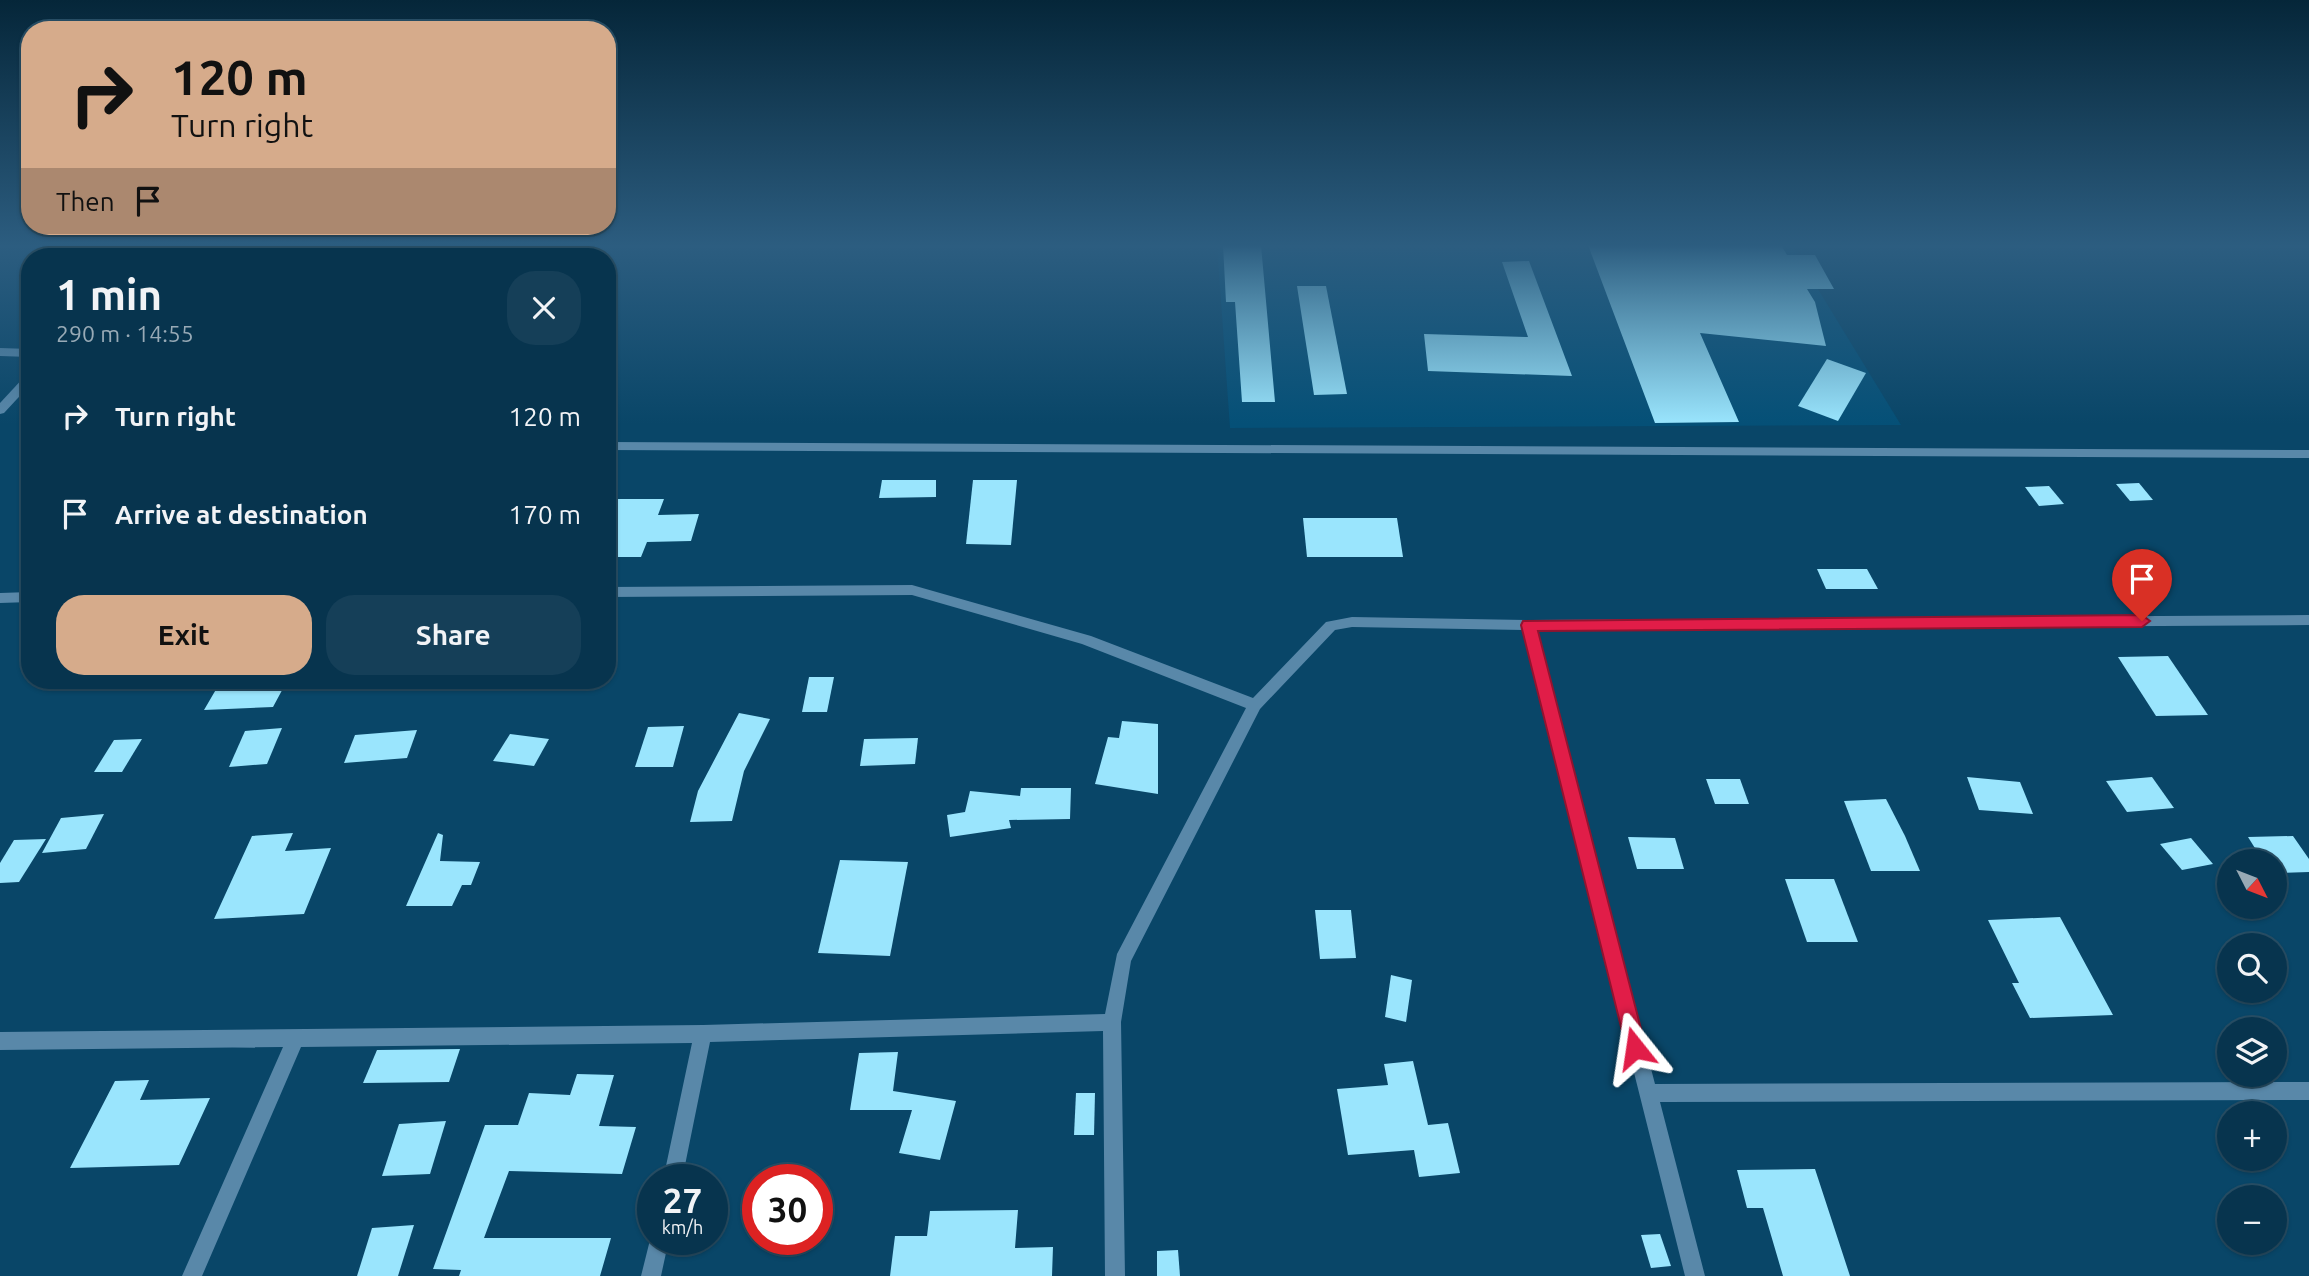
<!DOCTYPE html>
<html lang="en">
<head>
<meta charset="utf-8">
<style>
  body { margin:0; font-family:Ubuntu,sans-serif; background:#153f58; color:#f1f3f6; height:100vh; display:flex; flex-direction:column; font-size:26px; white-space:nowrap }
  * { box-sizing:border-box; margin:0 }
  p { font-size:23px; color:#98aab6 }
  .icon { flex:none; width:38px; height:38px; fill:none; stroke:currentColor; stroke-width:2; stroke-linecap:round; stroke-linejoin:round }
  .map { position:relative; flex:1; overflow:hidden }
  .panel { position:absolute; left:21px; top:248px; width:595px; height:441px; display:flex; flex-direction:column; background:#07344e; border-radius:28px; box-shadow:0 2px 5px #0004,0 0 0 2px #284f66 }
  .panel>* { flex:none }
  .top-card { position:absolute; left:21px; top:21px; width:595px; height:214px; border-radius:28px; box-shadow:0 2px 5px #0004,0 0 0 2px #284f66; background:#d6ab8b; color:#111; overflow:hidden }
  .needle { width:46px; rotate:132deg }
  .tools { position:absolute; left:2217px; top:849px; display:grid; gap:14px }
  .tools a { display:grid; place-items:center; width:70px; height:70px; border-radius:50%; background:#07344e; box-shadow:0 2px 5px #0004,0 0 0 2px #284f66; font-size:35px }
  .speed { position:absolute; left:637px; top:1164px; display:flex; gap:14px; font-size:35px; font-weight:700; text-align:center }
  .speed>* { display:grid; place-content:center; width:91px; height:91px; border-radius:50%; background:#07344e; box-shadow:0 2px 5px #0004,0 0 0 2px #284f66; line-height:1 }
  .speed small { font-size:18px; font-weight:400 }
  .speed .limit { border:10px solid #d22; background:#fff; color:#111 }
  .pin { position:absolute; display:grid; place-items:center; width:60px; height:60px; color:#fff; margin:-72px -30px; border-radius:50% 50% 50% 0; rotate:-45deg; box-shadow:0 0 7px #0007 }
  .pin .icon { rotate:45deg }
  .me { position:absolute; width:77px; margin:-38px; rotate:345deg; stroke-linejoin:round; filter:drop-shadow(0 0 5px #0008) }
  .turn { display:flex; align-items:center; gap:24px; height:147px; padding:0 35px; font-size:32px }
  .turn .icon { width:91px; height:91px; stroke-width:2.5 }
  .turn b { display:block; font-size:49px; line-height:60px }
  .then { display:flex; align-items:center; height:66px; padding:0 35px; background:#0003; gap:14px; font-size:26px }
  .round { display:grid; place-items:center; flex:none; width:74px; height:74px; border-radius:28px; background:#153f58 }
  .headline { display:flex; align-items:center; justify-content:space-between; height:119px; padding:0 35px }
  h1 { font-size:42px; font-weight:700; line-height:52px }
  .button { display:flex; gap:14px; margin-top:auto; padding:14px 35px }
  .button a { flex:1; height:80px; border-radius:28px; background:#d6ab8b; color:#111; font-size:28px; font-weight:700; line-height:80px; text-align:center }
  .button a+a { background:#153f58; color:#f1f3f6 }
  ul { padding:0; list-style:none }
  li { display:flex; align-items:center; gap:21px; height:98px; padding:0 35px }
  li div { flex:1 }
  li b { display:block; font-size:26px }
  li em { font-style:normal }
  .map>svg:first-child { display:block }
  .built { fill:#055077 }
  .building { fill:#9ae5fd }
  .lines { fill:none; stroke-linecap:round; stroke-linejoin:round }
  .street { fill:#5988a9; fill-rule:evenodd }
  .route { fill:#e11d48; stroke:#92132f; stroke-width:2 }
</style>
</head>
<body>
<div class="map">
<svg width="2309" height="1276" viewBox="0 0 2309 1276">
  <rect width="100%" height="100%" fill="#094668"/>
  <path class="built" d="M1217,245H1791L1901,425L1230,428Z"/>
  <g class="building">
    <path d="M1223,245H1261L1275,402H1242L1235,302H1226Z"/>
    <path d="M1588,245H1781L1787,255H1815L1834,289H1807L1815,302L1826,346L1700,333L1739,422L1655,423Z"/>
    <path d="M1529,261L1572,376L1428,371L1424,334L1528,337L1502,262Z"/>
    <path d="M1297,286H1326L1347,394L1314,395Z"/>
    <path d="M1827,359L1866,373L1838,421L1798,406Z"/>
    <path d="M882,480H936V497L879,498Z"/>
    <path d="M973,480H1017L1011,545L966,544Z"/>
    <path d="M2139,483L2153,500L2130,501L2116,484Z"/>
    <path d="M2049,486L2064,504L2039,506L2025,487Z"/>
    <path d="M607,499H664L658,515L699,514L691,541L647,542L641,557H607Z"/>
    <path d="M1303,518H1397L1403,557H1307Z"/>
    <path d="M1817,569H1867L1878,589H1826Z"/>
    <path d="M2168,656L2208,715L2156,716L2118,657Z"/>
    <path d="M809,677H834L827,712H802Z"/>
    <path d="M233,681H287L273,707L204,710L218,686L231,685Z"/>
    <path d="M739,713L770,719L744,771L732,821L690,822L698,791Z"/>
    <path d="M1122,721L1158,724V794L1095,784L1108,737L1119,738Z"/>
    <path d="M684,726L673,767H635L648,727Z"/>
    <path d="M282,728L267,764L229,767L245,731Z"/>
    <path d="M417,730L407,758L344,763L355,735Z"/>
    <path d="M510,734L549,739L534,766L493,761Z"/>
    <path d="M918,738L915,764L860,766L864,739Z"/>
    <path d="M142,739L122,772H94L114,740Z"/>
    <path d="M1967,777L2020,782L2033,814L1979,810Z"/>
    <path d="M2152,777L2174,808L2127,812L2106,781Z"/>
    <path d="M1706,779H1740L1749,804H1715Z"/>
    <path d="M1021,788H1071L1070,819L1009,820L1011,828L950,837L947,815L965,812L970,791L1020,796Z"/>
    <path d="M1886,799L1905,836L1920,871H1871L1844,801Z"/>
    <path d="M104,814L86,849L42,853L61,818Z"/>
    <path d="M293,833L285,851L331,848L304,914L214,919L252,836Z"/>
    <path d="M438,833L443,835L440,861L480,862L471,885H462L452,906H406Z"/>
    <path d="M2293,836L2309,859V872L2275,873V861H2263L2248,837Z"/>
    <path d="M1628,837L1675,838L1684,869H1637Z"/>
    <path d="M2191,838L2213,864L2182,870L2160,844Z"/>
    <path d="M46,839L19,882L0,883V863L14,840Z"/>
    <path d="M840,860L908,862L890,956L818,953Z"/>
    <path d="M1785,879H1834L1858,942H1807Z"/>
    <path d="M1315,910H1351L1356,958L1320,959Z"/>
    <path d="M2060,917L2113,1015L2030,1018L2012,983H2019L1988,920Z"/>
    <path d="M1391,975L1412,980L1406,1022L1385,1017Z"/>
    <path d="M460,1049L449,1082L363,1083L377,1050Z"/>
    <path d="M898,1052L893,1091L956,1101L940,1160L899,1153L912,1110H850L859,1053Z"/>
    <path d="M1413,1061L1428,1125L1448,1123L1460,1173L1419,1177L1414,1150L1348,1155L1337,1089L1388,1085L1384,1064Z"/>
    <path d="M577,1074L614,1075L599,1126L636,1127L622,1174L509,1171L484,1238H611L600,1276H459L461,1270L433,1269L485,1125H518L529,1093L570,1095Z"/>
    <path d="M149,1080L140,1100L210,1098L179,1165L70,1168L115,1081Z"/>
    <path d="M1076,1093H1095L1094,1135H1074Z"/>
    <path d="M446,1121L430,1174L382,1176L399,1124Z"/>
    <path d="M1815,1169L1850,1276H1783L1763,1208H1747L1737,1170Z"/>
    <path d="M1018,1210L1015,1248L1053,1247L1052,1276H890L895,1236H927L930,1211Z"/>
    <path d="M414,1225L398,1276H357L372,1228Z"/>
    <path d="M1660,1234L1671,1266L1651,1268L1641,1235Z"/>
    <path d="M1178,1250L1180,1276H1157V1251Z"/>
  </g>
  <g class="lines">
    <g class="street">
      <path d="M141,245H152L141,257H131Z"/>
      <path d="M0,348L30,349V357L0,356Z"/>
      <path d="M30,374V385L4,413L0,414V403L26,375Z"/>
      <path d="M607,442L2309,450V458L607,450Z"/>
      <path d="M912,585L1091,636L1253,698L1326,622L1352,617L1529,620L2309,615V625L1537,630L1655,1084L2309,1082V1100L1660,1102L1705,1276H1685L1523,630L1352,627L1335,630L1260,709L1131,961L1121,1022L1125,1276H1105L1103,1031L710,1042L682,1180H663L692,1043L301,1047L202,1276H182L283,1047L0,1050V1032L703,1025L1105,1014L1117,954L1246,708L1082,644L912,595L607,597V587Z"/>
      <path d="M30,592V602L0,603V593Z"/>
      <path d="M652,1232L653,1239H669L661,1276H641Z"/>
    </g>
  </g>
  <linearGradient id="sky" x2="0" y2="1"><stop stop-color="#052639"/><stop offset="0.58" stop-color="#2c5d80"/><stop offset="1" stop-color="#2c5d80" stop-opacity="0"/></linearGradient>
  <rect width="2309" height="424" fill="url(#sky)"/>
  <path class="route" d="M2142,615L2150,621L2142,627L1538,631L1646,1048L1643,1055L1635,1058L1628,1055L1521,625L1523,621Z"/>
</svg>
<div class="tools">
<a><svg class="needle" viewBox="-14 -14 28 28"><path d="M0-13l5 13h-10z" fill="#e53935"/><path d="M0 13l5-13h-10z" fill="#98aab6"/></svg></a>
<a><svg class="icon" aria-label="search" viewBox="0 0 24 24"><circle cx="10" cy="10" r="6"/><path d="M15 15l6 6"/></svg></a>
<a><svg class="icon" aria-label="layers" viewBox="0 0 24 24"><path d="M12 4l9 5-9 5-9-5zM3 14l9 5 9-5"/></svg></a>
<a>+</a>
<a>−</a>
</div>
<div class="speed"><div>27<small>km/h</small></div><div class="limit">30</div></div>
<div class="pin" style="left:2142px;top:621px;background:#d93025"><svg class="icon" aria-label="arrive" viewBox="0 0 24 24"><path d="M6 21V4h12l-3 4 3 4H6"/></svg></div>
<svg class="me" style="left:1635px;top:1048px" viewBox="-20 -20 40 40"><path d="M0-17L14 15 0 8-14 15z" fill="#e11d48" stroke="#fff" stroke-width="4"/></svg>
<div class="top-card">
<div class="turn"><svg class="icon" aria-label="right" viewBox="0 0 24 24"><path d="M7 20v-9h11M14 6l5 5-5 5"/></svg><div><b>120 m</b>Turn right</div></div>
<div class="then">Then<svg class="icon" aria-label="arrive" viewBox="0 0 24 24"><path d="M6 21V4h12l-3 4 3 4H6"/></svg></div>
</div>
<section class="panel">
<div class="headline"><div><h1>1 min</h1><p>290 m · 14:55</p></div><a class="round"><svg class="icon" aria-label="close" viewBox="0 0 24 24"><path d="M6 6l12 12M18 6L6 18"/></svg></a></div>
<ul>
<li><svg class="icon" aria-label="right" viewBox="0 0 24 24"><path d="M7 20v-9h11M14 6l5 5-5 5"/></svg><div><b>Turn right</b></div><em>120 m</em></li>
<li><svg class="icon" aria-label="arrive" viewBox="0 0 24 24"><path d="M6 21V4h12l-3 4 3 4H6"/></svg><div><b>Arrive at destination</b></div><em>170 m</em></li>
</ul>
<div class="button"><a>Exit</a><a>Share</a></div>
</section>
</div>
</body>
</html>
